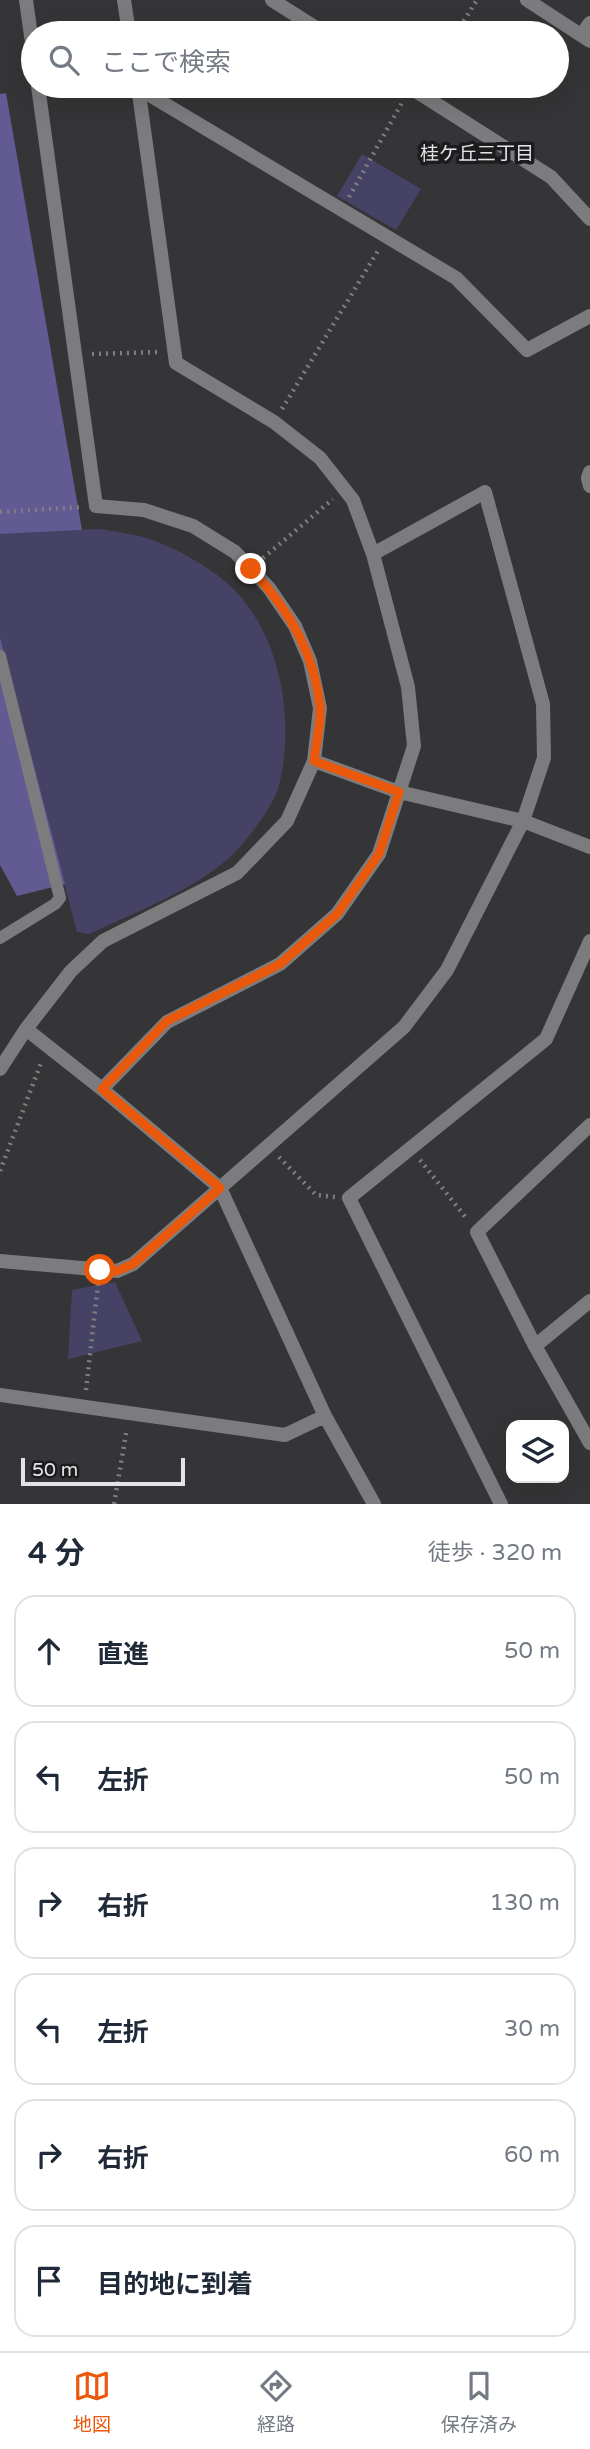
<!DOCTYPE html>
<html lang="ja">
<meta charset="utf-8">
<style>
:root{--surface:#fff;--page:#f2f2f3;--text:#1f2937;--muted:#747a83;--line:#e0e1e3;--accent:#ea580c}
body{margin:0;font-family:"Varela Round","Noto Sans JP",sans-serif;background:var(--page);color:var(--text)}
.controls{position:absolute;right:21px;bottom:21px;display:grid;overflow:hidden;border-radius:14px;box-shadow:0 7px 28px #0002}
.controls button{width:63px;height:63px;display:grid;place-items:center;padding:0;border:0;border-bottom:2px solid var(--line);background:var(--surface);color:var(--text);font:35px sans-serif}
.scale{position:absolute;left:21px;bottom:18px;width:164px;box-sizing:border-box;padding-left:7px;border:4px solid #e4e4e6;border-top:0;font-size:19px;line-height:24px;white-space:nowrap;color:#e4e4e6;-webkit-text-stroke:5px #1c1c1e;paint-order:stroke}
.stop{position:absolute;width:21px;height:21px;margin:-16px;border:5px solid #ea580c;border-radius:50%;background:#fff}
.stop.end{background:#ea580c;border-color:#fff;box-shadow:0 2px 7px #0008}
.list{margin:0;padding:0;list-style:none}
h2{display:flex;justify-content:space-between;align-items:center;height:91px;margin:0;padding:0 28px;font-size:30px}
h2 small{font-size:23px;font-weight:400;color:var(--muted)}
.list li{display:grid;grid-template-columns:46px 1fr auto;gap:21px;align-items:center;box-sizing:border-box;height:112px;margin:0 14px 14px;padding:0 14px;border:2px solid var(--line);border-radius:21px}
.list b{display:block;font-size:26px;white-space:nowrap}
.list em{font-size:23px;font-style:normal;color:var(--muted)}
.icon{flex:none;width:38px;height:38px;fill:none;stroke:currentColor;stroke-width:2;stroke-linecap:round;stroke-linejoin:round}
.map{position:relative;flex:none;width:590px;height:1504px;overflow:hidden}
.search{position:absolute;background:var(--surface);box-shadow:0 7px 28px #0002;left:21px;right:21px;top:21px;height:77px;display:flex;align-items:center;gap:18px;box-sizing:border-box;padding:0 24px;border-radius:38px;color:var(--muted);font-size:26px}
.sheet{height:847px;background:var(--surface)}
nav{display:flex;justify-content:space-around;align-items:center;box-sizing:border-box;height:98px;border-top:2px solid var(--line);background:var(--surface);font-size:19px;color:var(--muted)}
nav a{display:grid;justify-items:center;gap:4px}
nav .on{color:var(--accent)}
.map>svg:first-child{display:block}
.green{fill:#464266}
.forest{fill:#615a93}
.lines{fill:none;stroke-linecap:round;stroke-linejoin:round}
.path{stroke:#7f7f81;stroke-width:4.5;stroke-dasharray:2 5;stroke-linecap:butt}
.service{stroke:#7c7c7e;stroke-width:12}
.minor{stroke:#7c7c7e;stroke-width:14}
.route{stroke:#ea580c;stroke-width:9}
.labels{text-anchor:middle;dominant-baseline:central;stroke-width:7;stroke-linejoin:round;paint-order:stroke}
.neighbourhood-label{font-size:19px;fill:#e4e4e6;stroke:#1c1c1e}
</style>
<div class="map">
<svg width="590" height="1504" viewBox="0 0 590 1504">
<rect width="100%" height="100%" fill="#353537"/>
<path class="green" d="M362 154 421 189 396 230 337 196Z
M100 529C117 532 136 534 152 540 175 548 198 561 217 575 280 621 297 718 278 789 272 807 250 836 237 850 204 886 134 913 89 934L77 932 0 637V534Z
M115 1282 142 1341 68 1359 72 1290Z"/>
<path class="forest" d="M6 93 82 530 0 534V94Z
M0 637 65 884 17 896 0 865Z"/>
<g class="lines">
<path class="path" d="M456 33 477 0
M349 197 403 101
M92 354 160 352
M282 409 379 249
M0 512 81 507
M263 558 333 499
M279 1157 316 1195 335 1197
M420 1160 467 1219
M0 1171 41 1063
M86 1390 98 1284
M114 1504 127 1428"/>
<path class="service" d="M0 656 60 898 55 904 0 938"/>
<path class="minor" d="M26 0 33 50
M124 0 129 33
M272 0 324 33
M527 0 590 41
M582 34 590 23
M408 86 551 177 590 219
M138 88 456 278 527 350 590 316
M590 472 588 478 590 486
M314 761 399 792 523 821 590 847
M26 1029 102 1089 220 1188 325 1416 374 1504
M0 1069 26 1029 71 971 103 941 237 873 287 821 314 761 320 708 310 661 295 626 269 588 235 552 193 526 144 510 96 506 38 86
M102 1089 167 1022 280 964 337 914 379 854 414 746 408 687 373 554 353 500 320 458 274 422 176 363 138 86
M590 1125 477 1232 535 1346 590 1443
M0 1261 117 1271 133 1264 404 1027 447 970 523 821 544 758 543 704 485 492 373 554
M535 1346 590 1301
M0 1395 285 1435 325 1416
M501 1504 349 1198 546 1039 590 941"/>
</g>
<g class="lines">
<path class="route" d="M100 1270 117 1271 133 1264 220 1188 102 1089 167 1021 280 964 337 914 379 854 399 792 314 761C316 744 321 724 320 707 315 653 287 607 251 569"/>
</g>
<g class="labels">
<g class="neighbourhood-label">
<text x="477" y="154">桂ケ丘三丁目</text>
</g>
</g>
</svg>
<div class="controls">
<button><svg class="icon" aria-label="layers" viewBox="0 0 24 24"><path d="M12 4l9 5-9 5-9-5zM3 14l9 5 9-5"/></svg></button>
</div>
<div class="scale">50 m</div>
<div class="stop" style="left:100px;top:1270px"></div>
<div class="stop end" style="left:251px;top:569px"></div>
<div class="search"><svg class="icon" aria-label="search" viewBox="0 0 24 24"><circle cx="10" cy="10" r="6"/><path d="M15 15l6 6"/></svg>ここで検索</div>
</div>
<section class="sheet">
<h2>4 分<small>徒歩 · 320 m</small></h2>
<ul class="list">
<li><svg class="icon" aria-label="ahead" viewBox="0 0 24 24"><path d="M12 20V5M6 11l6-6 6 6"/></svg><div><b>直進</b></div><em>50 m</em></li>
<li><svg class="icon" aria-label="left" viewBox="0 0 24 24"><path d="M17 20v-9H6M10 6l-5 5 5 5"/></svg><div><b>左折</b></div><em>50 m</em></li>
<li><svg class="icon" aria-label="right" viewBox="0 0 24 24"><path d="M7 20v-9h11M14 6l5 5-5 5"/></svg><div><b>右折</b></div><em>130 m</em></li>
<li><svg class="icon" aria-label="left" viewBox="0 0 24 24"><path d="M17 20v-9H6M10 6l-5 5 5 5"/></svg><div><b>左折</b></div><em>30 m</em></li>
<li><svg class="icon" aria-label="right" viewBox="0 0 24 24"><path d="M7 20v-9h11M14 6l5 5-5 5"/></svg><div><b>右折</b></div><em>60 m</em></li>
<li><svg class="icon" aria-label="arrive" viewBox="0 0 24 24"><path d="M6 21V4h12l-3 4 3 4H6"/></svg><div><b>目的地に到着</b></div></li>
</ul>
</section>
<nav>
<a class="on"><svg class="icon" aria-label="map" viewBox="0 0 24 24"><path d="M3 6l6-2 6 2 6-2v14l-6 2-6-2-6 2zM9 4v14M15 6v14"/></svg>地図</a>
<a><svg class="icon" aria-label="directions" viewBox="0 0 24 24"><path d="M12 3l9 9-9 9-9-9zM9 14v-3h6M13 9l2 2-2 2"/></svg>経路</a>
<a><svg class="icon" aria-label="saved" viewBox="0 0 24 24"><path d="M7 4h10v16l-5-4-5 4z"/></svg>保存済み</a>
</nav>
